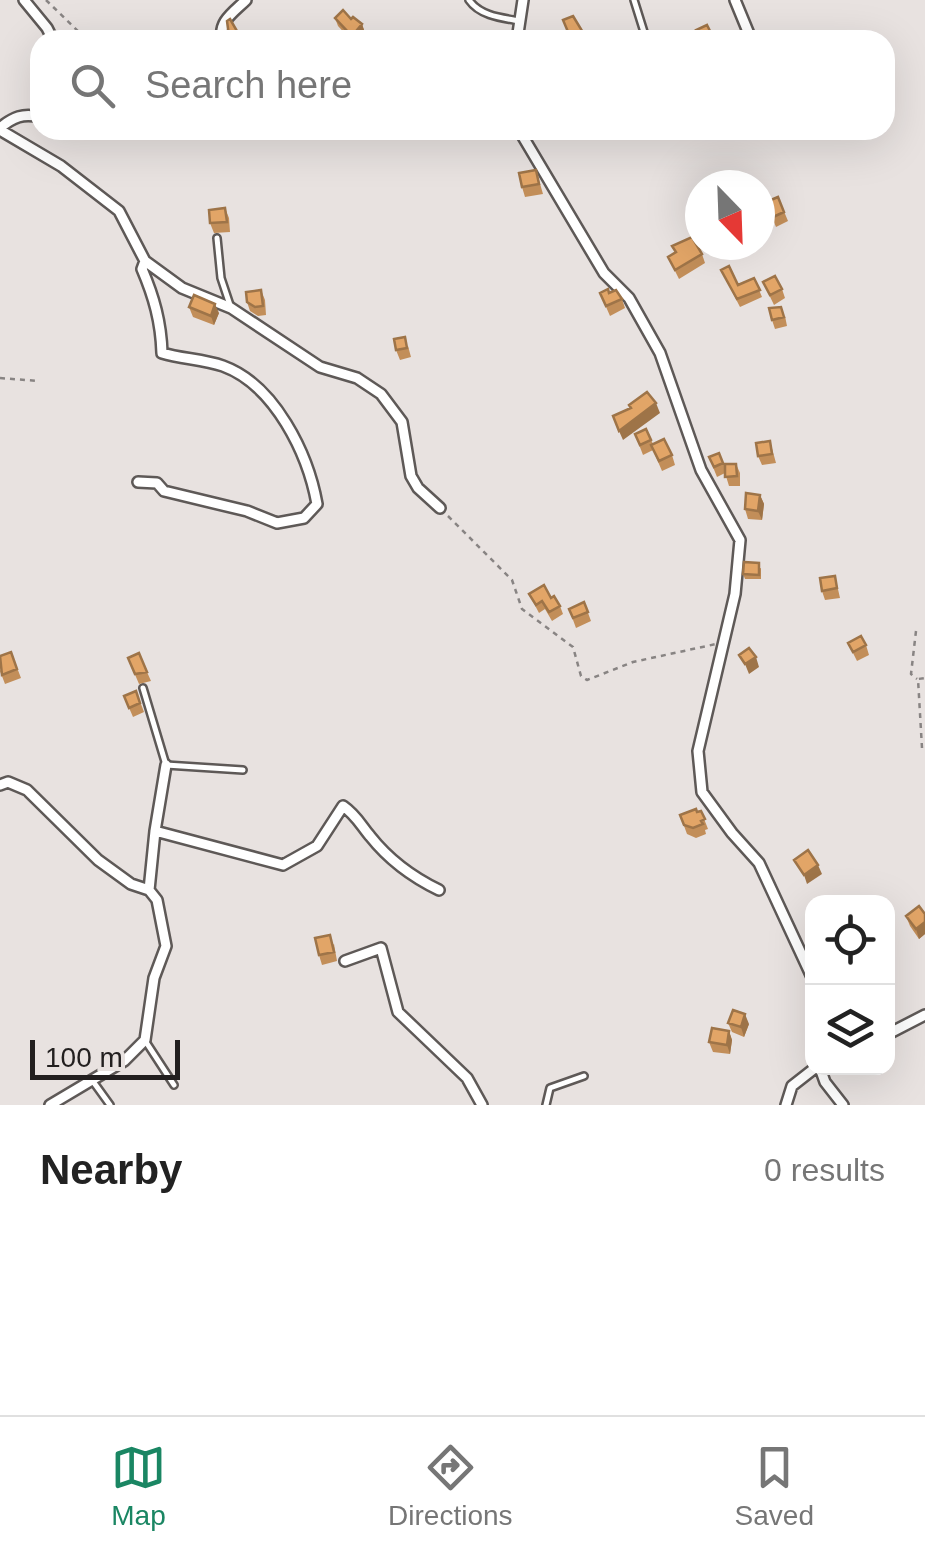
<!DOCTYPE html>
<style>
:root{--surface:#fff;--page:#f6f6f6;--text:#222;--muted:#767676;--line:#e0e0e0;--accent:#1a8663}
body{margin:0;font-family:Arial,sans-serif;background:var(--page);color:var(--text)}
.controls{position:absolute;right:30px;bottom:30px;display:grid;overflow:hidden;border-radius:20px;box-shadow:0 10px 40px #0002}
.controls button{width:90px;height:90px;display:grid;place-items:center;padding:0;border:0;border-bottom:2px solid var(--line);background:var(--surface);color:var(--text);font:50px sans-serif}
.compass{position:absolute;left:685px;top:170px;width:90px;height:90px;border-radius:50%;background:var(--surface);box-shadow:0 10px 40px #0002;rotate:157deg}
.scale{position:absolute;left:30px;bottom:25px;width:150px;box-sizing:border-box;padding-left:10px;border:5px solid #221f1f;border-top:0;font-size:28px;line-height:35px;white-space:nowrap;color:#221f1f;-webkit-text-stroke:8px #e8e2e0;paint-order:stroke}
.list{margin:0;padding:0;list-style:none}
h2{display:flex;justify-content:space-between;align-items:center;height:130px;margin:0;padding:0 40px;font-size:42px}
h2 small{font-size:32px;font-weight:400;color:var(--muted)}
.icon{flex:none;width:55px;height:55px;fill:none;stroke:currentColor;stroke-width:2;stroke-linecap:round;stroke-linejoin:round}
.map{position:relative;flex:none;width:925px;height:1105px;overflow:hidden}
.search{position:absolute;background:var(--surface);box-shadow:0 10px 40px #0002;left:30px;right:30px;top:30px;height:110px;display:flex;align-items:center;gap:25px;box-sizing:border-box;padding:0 35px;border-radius:30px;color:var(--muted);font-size:38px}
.sheet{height:310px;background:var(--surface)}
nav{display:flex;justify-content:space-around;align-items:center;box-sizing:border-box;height:140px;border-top:2px solid var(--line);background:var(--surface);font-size:28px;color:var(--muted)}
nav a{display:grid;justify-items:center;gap:5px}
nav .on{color:var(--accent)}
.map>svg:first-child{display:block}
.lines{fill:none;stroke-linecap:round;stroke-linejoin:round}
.lane-casing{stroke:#5e5957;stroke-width:10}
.street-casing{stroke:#5e5957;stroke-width:14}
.path{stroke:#888483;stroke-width:2.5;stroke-dasharray:5 5;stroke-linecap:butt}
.lane{stroke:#fff;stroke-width:5}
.street{stroke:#fff;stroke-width:9}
.wall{fill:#c28e59}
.shaded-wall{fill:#9e7448}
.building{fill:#e2a567;stroke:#9e7448;stroke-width:2.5}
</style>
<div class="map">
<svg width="925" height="1105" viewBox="0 0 925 1105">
<rect width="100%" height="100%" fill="#e8e2e0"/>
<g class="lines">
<g class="lane-casing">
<path id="lane" d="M469 0C480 16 502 18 520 21
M634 0 644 32
M217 238 221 278 230 305
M143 688 166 765 243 770
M146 1042 174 1085
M92 1080 110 1105
M546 1105 550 1088 584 1076"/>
</g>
<g class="street-casing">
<path id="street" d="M24 0 47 28 53 40
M735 0 749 34 757 40
M223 40C217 22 234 12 246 0
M517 40 523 0
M0 128C13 117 23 113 40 117
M0 130 61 166 119 211 145 261 182 288 231 308 320 367 357 378 381 394 402 422 411 476 418 488 440 508
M64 130H74
M519 130 604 273 629 298 660 353 701 470 740 540 735 594 698 751 702 792 732 833 759 863 812 977
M138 482 157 483 164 491 247 511 277 523 304 518 317 504C308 454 275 385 223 366 203 359 182 359 162 353 161 322 154 297 142 269L145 261
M0 785 8 782 27 790 98 860 131 884 149 890 157 900 166 946 154 978 145 1040 124 1061 50 1105
M155 831 283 865 317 846 343 806C356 815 360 824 370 836 389 860 412 877 439 890
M149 890 155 831 166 765
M345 961 381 948 398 1012 467 1078 482 1105
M888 1034 925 1015
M820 1068 825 1082 843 1105
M786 1105 792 1086 815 1068"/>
</g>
<path class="path" d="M46 0 87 40
M0 378 39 381
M448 516 512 580 522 609 573 647 581 676 587 680 633 662 716 644
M916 631 911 674 917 679
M922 748 918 679 925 678"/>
<use href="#lane" class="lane"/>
<use href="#street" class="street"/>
</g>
<path class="wall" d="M335 18 362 24 365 33 358 40H351L338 26Z
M563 20 584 34 587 40H571Z
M707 25 713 38 708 40H700L696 30Z
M237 31 240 40H231L227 32Z
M490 130H509L494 138Z
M623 130H637L625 135Z
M539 180 543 194 525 197 522 187Z
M778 197 788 221 776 227 766 202Z
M225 208 229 218 230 232 214 233 210 223Z
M672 246 702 254 705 263 679 279 668 257 675 253Z
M721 270 738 285 754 278 762 297 740 307Z
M763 282 782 289 785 298 774 305Z
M261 290 265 300 266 315 258 316 250 311 247 302Z
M600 293H609L622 299 625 308 610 316Z
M189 307 219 313 214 325 193 317Z
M785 316 787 326 775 329 772 320Z
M408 346 411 357 400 360 396 350Z
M646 429 653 444 672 455 675 465 662 471 653 450 643 455 635 434Z
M770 441 776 463 762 465 758 456Z
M719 453 725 467 736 464 740 473V486H729L725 473 717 477 709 457Z
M760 495 764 504 762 520 748 519 745 509Z
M761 568V579H745L743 574Z
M835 576 840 598 825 600 822 591Z
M529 594 551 598 560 606 563 614 552 621 545 609 539 613Z
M584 602 591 621 576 628 569 609Z
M848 643 866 645 869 655 857 661Z
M11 652 21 678 5 684 0 671Z
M128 658 147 672 151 681 139 684Z
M136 691 144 712 133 717 124 696Z
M701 811 708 829 705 830 706 834 696 838 687 834 680 815Z
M925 914V934L919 939 910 926 906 916Z
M334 944 337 961 322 965 319 955Z
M728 1023 749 1024 744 1037 732 1032Z
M729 1031 732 1040 730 1054 713 1052 709 1042Z"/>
<path class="shaded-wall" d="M362 24 365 33 358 40H353L352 36Z
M215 304 219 313 214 325 211 316Z
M656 403 660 413 623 440 619 431Z
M760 495 764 504 762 520 758 511Z
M756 657 759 667 749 674 745 664Z
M818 865 822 874 807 884 804 875Z
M925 922V934L919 939 916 929Z
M745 1014 749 1024 744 1037 741 1027Z
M729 1031 732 1040 730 1054 727 1045Z"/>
<path class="building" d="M343 10 351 19 353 17 362 24 352 36 335 18Z
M573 16 584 34 571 39 563 20Z
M230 19 237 31 229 36 227 21Z
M707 25 711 33 700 38 696 30Z
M536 170 539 184 522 187 519 173Z
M778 197 784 212 773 217 766 202Z
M225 208 227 222 210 223 209 210Z
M692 237 702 254 675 270 668 257 676 252 672 246Z
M729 266 738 285 754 278 760 290 737 299 721 270Z
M775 276 782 289 770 295 763 282Z
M608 289 609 293 616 290 622 299 606 306 600 293Z
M261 290 263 306 255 307 247 302 246 292Z
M194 295 215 304 211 316 189 307Z
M781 307 784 317 772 320 769 308Z
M405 337 407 348 396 350 394 339Z
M647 392 656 403 619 431 613 416 631 408 629 405Z
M646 429 651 440 640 445 635 434Z
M664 439 672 455 659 461 651 445Z
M770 441 772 454 758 456 756 443Z
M719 453 723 463 714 467 709 457Z
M725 464H736L737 476 725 477Z
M746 493 760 495 758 511 745 509Z
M744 562 759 563V575L743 574Z
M835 576 837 588 822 591 820 578Z
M544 585 551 598 554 596 560 606 549 612 542 601 536 605 529 594Z
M584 602 588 612 573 618 569 609Z
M861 636 866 645 853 652 848 643Z
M749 648 756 657 745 664 739 655Z
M11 652 17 669 2 675 0 656Z
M139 653 147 672 135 674 128 658Z
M136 691 140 703 129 708 124 696Z
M696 809 697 812 701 811 705 819 701 821 703 824 693 828 684 825 680 815Z
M808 850 818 865 804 875 794 860Z
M919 906 925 914V922L916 929 906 916Z
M330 935 334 952 319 955 315 938Z
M733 1010 745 1014 741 1027 728 1023Z
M712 1028 729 1031 727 1045 709 1042Z"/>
</svg>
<div class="controls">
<button><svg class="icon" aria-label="locate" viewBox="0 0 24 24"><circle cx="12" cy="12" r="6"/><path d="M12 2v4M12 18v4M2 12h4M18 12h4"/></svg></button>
<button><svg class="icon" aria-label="layers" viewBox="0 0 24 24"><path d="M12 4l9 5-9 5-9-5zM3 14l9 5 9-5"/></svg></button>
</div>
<svg class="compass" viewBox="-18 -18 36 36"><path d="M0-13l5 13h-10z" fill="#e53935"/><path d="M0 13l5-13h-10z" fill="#767676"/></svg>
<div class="scale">100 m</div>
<div class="search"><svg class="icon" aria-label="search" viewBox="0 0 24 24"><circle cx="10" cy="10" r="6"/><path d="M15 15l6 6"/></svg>Search here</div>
</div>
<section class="sheet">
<h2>Nearby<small>0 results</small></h2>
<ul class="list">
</ul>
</section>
<nav>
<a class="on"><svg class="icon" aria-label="map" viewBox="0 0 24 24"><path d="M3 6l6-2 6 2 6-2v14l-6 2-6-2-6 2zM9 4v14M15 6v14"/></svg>Map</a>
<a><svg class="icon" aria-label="directions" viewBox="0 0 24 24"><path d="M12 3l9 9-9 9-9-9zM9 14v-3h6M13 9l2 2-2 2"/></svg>Directions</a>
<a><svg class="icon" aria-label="saved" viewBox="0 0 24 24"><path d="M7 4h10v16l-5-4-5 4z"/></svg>Saved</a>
</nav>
